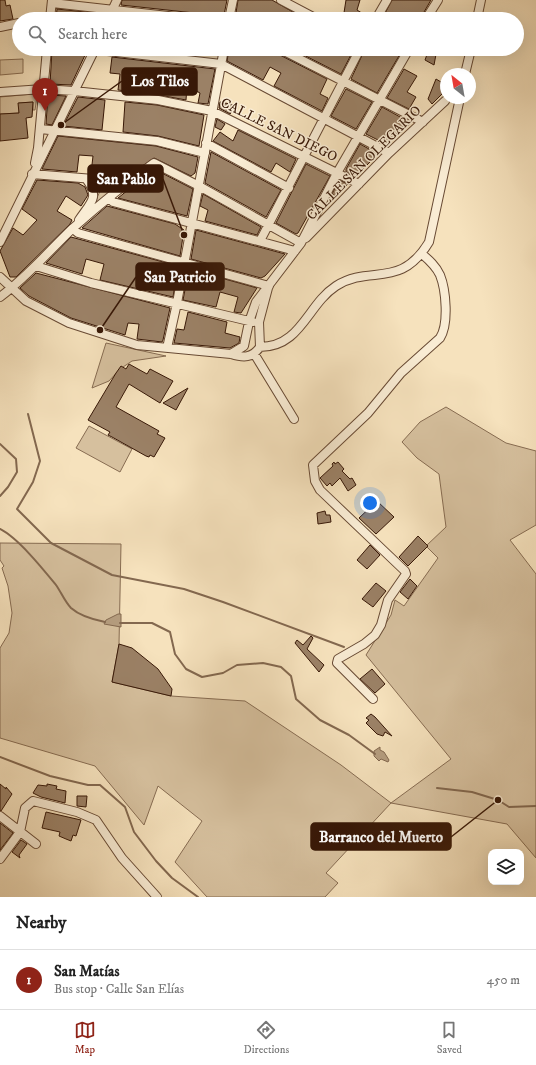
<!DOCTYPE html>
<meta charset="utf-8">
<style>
:root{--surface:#fff;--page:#f2f2f2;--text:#222;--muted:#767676;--line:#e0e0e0;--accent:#8f2418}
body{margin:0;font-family:"IM FELL DW Pica",serif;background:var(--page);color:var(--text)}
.controls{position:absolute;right:12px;bottom:12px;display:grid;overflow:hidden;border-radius:8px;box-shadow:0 4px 16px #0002}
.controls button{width:36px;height:36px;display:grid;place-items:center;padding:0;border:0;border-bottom:1px solid var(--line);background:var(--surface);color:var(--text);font:20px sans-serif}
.compass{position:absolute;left:440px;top:68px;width:36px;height:36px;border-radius:50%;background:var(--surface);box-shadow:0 4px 16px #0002;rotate:329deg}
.you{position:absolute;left:370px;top:503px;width:14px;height:14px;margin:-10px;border:3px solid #fff;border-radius:50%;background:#1a73e8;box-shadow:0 0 0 6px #1a73e833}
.badge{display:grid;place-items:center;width:26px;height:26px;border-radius:50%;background:var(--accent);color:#fff;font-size:13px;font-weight:700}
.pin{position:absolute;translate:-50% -33px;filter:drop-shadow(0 1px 2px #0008)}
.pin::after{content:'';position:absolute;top:21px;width:14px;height:12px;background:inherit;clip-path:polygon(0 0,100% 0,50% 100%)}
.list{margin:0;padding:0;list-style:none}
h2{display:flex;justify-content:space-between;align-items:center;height:52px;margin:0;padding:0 16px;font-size:17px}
h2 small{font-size:13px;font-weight:400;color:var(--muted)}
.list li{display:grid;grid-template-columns:26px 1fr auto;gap:12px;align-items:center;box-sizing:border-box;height:60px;padding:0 16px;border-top:1px solid var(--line)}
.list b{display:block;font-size:15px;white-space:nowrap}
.list p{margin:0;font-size:13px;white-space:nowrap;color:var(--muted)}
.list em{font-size:13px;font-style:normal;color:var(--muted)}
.icon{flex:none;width:22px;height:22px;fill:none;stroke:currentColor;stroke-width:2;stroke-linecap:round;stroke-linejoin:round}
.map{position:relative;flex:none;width:536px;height:897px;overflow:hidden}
.search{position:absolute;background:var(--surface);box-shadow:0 4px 16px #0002;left:12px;right:12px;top:12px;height:44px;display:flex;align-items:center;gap:10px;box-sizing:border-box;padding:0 14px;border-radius:22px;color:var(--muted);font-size:15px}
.sheet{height:112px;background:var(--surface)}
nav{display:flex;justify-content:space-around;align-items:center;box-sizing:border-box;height:56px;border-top:1px solid var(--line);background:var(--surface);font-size:11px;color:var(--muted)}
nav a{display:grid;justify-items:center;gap:2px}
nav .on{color:var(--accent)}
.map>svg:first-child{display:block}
.green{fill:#d6c09e;stroke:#876c52}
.water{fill:#b59d7f;stroke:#83684f}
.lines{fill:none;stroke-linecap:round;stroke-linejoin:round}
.stream{stroke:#83684f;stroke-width:2}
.building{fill:#9b8166;stroke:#381807}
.minor-casing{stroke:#684a34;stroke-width:10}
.minor{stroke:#f9ecd4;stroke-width:8}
.labels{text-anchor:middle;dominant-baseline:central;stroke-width:3;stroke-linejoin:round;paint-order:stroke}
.street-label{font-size:14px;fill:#381807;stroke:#f9ecd4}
.leader{fill:none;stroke:#381807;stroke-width:1.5}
.callout-dot{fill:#381807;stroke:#f9ecd4;stroke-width:1.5}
.callout{fill:#381807;stroke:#381807;stroke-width:1.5}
.callout-label{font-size:15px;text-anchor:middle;font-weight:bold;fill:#fff}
</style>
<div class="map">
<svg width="536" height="897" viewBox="0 0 536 897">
<rect width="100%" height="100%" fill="#f6e2bd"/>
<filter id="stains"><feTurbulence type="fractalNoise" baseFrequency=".005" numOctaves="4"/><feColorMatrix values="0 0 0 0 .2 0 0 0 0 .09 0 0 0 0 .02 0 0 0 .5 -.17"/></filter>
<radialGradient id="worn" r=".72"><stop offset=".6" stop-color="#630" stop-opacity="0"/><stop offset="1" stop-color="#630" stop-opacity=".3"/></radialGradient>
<path class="green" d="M113 10 195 19H109Z
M95 49H224L221 64Z
M23 59V73L0 75V60Z
M33 94 37 96 35 110H33V102L19 103V113L0 114V97Z
M96 182 117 183 118 185 98 203 96 200 100 191 95 186Z
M106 343 166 356 132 361 120 369 109 381 92 388Z
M446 407 506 443 536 451V525L510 540 536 574V858L507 824 391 803 326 873 338 883 325 897H207L175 862 202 821 158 786 144 825 95 766 0 738V648L9 633 12 613 8 586 2 568 4 566 0 560V543L121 544 119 644 112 682 171 696 245 701 341 765 391 803 451 759 366 655 391 615 395 600 404 606 438 558 426 546 446 527 439 474 417 458 402 442 420 422Z
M89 426 132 449 120 472 76 448Z"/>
<path class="water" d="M118 614H121V627L104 624 106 620Z
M380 747V750L384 752 389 760 388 762 381 759 379 761 374 756V751Z"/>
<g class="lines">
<path class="stream" d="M28 414 40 461 33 482 17 509 51 543 112 575 184 589 223 602 344 647
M0 444 16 459 17 472 8 487 0 496
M0 529C18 538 43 569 56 585 61 592 65 602 71 608 80 616 95 620 105 622
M120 623H152L170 632 175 654 186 669 202 677 223 673 237 665 263 663 281 667 291 676 296 699 320 720 349 735 375 754
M0 757 50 776 88 785H100L125 807 134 832 156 861 172 878 198 897
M437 788 472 792 498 800 509 807 536 806"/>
</g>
<path class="building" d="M0 0H5L6 6 10 5 13 19 0 21Z
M122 0H227L224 15 222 16 121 5Z
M238 0H272L305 19H235Z
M346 0H360L357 10 371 19H343Z
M392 0H431L420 19H382Z
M57 9 104 14 103 19H56Z
M229 49H275L278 54 327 79 320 94 328 98 322 111 274 86 281 73 270 67 263 80 227 61Z
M292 49H354L341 74Z
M365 49H403L377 93 351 79Z
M429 49H437L434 65 425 60Z
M52 50 86 53 71 85 50 84Z
M112 57 215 69 208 104 198 103 200 93 187 86 186 100 159 95 118 90 120 74 110 73Z
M404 69 417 76 407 92 416 97 409 109 387 98Z
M436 79 446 85V90L432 104 428 99Z
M346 89 372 102 356 129 331 116Z
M48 95 66 96 52 125 46 124Z
M78 97 105 100 102 130 63 126Z
M33 102 32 117 26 118 28 138 0 141V114L19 113 18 103Z
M125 102 157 105 204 115 199 146 158 136 123 132Z
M220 102 235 105H237L230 114 219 108Z
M382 107 411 123 401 133 398 132 386 144 366 134Z
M217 119 225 124 221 130 215 127Z
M238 130 296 159 290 172 276 163 271 172 213 141 220 132 233 141Z
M58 136 156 146 198 157 195 173 191 176 154 158 125 178 118 176 91 173 93 156 79 155 77 172 42 169Z
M360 144 378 154 358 174 353 175 346 172V169Z
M211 152 281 190 266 217 205 183Z
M306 164 330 176 298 233 296 234 276 223Z
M154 169 193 189 187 216 118 198Z
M37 180 78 183 85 187 88 195 81 206 66 196 57 211 72 220 70 224 16 277H10L0 251 13 228 23 235 37 220 22 209Z
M339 180 348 184 336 196 332 194Z
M203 194 261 227 257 235 205 221 208 210 200 206Z
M107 206 175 224 184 230 180 256 82 228Z
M196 230 285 254 265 276 261 278 191 259Z
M71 237 178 266 173 297 100 280 104 264 86 259 82 274 46 263Z
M189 269 257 288 241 313 234 312 238 297 220 292 216 307 183 300Z
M36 273 170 308 163 340 162 342 137 339 139 324 128 323 125 335 71 318 29 296 20 288Z
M188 312 227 322 225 333 240 337 239 343 230 348 174 343 177 329 184 330Z
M129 364 147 374 150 369 173 381 160 403 129 384 116 407 159 431 157 434 165 438 154 457 150 455 149 457 146 456 112 437 108 435 110 432 88 420 116 373 121 366 126 369Z
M188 388 176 410 163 403Z
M334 462 335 464 338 462 344 469 342 471 350 479 352 478 356 485 348 491 340 478 332 486 330 483 327 486 320 478 333 466 332 464Z
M377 501 394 517 376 534 359 518Z
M325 511 326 515H330L331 522 318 524 317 513Z
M418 536 428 546 408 566 399 557Z
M370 545 380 555 367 569 357 560Z
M410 579 417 586 408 599 400 592Z
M376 583 386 591 373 607 362 599Z
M311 636 313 638 307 649 324 665 319 672 295 643 297 640 303 645Z
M119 644 132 648 158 669 172 689 171 696 112 682Z
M372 669 385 684 375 693 360 679Z
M371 714 375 717 392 736 385 732 383 736 377 734 366 723 369 720 366 718Z
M0 784 6 789V787L12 794 1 811H0Z
M47 784 57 786 56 789 66 791 65 803 41 797 33 793 38 785 47 786Z
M77 796H87L86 807 77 806Z
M46 812 81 820 76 836 73 835 71 841 66 839 59 836 60 832 42 828Z
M0 823 13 833 0 850Z
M21 840 27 844 19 855 20 858 12 852Z"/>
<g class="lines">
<g class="minor-casing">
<path id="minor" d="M281 0 317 19
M52 3 195 19
M41 19 50 17
M50 19 52 0
M108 19 117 0
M229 19 233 0
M376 19 387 0
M426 19 438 0
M477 19 481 0
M0 27 19 23
M90 49 221 64 389 153
M280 49 423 122
M465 74 471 49
M0 92 43 89 74 91 158 100 212 111 359 184
M40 129 157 141 205 153
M206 143 289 188
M35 163 38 148 47 49
M32 174 118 181 124 185
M109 198 113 202 295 251
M79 220C90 203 100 198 87 180
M73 229 78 233 269 286
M306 238 389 153 445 101
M260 241 360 49
M0 242 95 49
M36 266 91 283 253 322
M0 277 26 301 69 323 137 345 231 354C244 358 252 358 260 347L259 322 268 288
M0 297C27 277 49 251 73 228 99 205 126 183 154 163L199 186 301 243
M260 347C301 347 307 305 336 286 371 264 400 290 429 242L460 98
M167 348 177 303 224 49
M231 354 244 346 249 322 256 302 301 243 337 173 409 49
M255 355 294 419
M373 699 337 663 338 659 364 644 375 635 381 625 388 600 406 574 405 571 320 490 315 481 313 465 368 413 401 373 440 338C449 324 446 290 440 275 436 266 429 260 422 254
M0 816 36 844
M0 859 20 832 25 808 33 801 77 812 96 820 122 858 157 897"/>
</g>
<use href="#minor" class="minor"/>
</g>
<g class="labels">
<g class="street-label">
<text transform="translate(279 130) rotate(26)">CALLE SAN DIEGO</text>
<text transform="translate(364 163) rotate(-45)">CALLE SAN OLEGARIO</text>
</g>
</g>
<path class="leader" d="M61 125L122 81M184 235L163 179M100 330L136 277M498 800L451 837"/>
<g class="callout-dot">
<circle cx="61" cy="125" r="4"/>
<circle cx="184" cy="235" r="4"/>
<circle cx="100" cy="330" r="4"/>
<circle cx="498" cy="800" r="4"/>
</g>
<g class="callout">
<rect x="122" y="68" width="75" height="27" rx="4"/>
<rect x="88" y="165" width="75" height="27" rx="4"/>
<rect x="136" y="263" width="88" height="27" rx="4"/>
<rect x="311" y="823" width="140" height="27" rx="4"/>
</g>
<g class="callout-label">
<text x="160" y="86">Los Tilos</text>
<text x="126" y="184">San Pablo</text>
<text x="180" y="282">San Patricio</text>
<text x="381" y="842">Barranco del Muerto</text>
</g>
<rect width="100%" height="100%" filter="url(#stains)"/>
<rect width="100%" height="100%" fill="url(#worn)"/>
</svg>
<div class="controls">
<button><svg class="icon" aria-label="layers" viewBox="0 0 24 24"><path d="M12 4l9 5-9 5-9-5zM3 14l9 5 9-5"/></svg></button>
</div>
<svg class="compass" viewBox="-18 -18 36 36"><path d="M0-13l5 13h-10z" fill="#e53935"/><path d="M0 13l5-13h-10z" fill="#767676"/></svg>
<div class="you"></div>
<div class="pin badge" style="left:45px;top:111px">1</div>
<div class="search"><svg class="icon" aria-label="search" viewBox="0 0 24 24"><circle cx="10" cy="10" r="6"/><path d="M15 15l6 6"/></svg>Search here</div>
</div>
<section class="sheet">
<h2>Nearby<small></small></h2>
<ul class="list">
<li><span class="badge">1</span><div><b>San Matías</b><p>Bus stop · Calle San Elías</p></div><em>450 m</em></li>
</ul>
</section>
<nav>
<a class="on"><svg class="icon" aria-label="map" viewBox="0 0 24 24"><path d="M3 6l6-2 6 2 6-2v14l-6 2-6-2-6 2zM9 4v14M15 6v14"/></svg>Map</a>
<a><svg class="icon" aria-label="directions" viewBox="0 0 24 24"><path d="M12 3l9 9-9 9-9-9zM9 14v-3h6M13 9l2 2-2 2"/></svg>Directions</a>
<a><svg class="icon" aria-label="saved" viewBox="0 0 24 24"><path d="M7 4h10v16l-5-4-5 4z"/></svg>Saved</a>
</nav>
